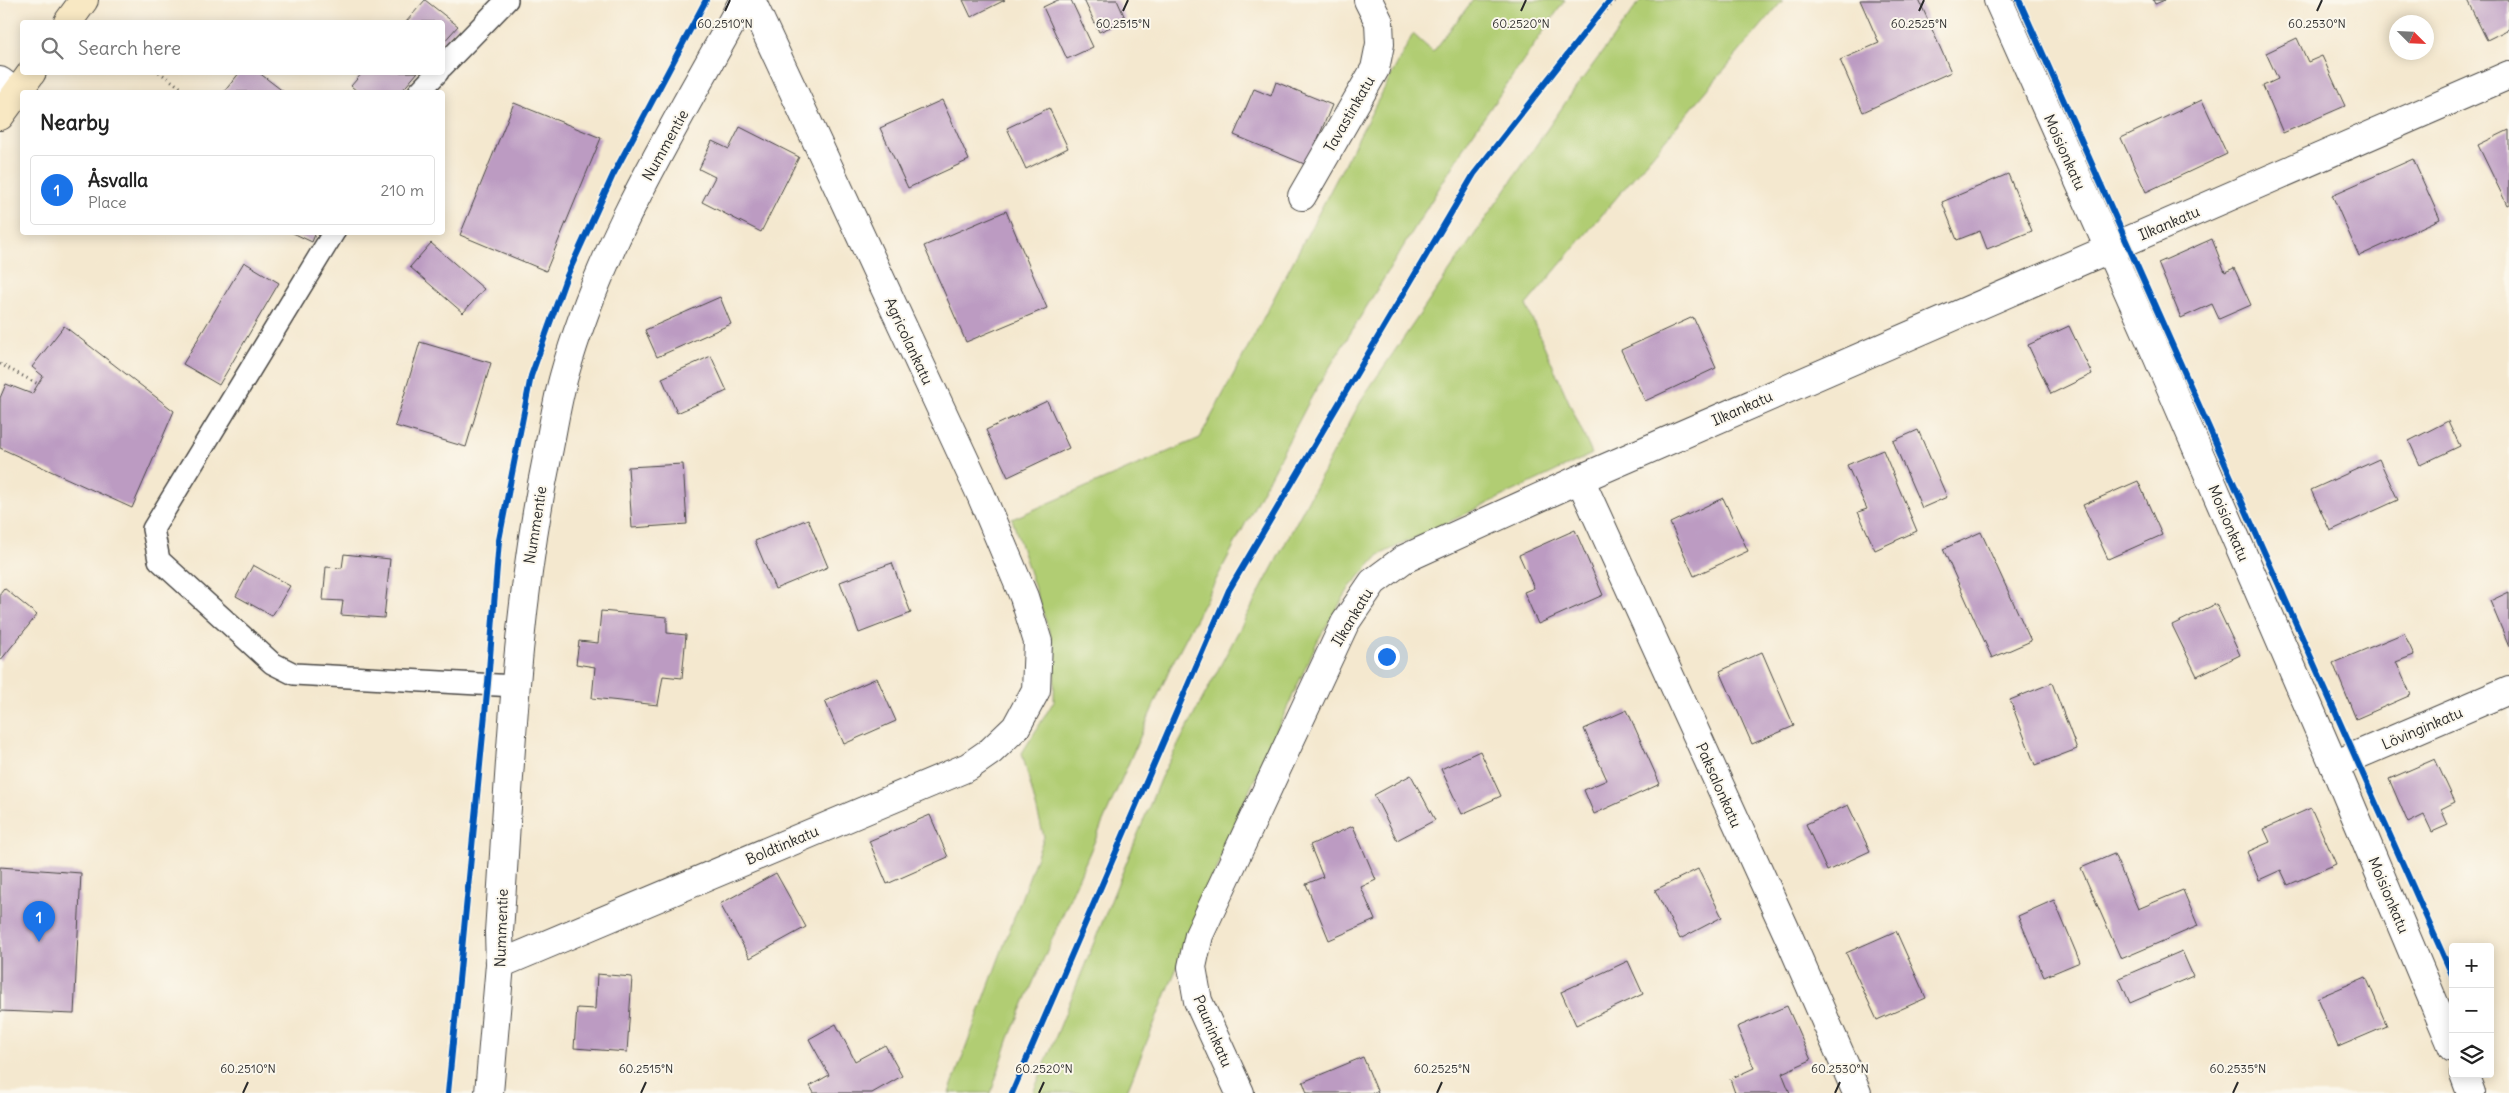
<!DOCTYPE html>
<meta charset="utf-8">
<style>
:root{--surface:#fff;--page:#f2f2f2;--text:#222;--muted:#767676;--line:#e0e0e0;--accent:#1a73e8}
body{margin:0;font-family:Delius,sans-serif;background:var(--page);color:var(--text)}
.controls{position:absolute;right:15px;bottom:15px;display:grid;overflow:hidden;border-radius:5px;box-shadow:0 2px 12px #0003}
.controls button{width:45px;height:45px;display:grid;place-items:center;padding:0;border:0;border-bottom:1px solid var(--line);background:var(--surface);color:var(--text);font:25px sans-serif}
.compass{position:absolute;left:2389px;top:15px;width:45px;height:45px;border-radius:50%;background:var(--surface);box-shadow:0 2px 12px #0003;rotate:114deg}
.you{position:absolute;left:1386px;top:656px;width:18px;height:18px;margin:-12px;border:4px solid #fff;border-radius:50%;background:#1a73e8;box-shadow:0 0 0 8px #1a73e833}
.badge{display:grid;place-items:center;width:32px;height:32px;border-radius:50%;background:var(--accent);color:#fff;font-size:16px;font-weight:700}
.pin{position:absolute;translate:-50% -41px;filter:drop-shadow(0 1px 2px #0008)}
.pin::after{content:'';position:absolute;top:26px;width:18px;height:15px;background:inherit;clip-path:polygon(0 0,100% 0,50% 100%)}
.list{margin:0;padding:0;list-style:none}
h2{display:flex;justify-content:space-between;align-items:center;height:65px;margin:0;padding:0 20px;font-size:21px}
h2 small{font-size:16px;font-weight:400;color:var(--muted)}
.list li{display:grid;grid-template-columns:32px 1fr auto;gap:15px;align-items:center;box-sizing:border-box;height:70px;margin:0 10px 10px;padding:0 10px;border:1px solid var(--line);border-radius:5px}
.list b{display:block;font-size:19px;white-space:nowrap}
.list p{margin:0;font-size:16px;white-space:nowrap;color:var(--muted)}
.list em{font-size:16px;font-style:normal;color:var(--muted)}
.icon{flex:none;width:28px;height:28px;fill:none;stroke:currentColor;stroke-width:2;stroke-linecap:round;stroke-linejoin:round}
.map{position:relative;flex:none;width:2509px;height:1093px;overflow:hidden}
.search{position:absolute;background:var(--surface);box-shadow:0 2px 12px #0003;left:20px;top:20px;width:425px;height:55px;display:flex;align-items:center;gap:12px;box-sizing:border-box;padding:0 18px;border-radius:5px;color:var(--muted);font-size:19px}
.panel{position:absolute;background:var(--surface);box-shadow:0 2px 12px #0003;left:20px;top:90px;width:425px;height:145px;border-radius:5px}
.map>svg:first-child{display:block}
.green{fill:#b1cd73;stroke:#6e7c4f}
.building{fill:#bc9bc2}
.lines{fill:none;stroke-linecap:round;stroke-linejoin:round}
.service-casing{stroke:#494744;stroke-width:24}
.minor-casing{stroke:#494744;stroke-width:30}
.tertiary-casing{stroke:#494744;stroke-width:30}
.secondary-casing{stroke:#494744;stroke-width:30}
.path{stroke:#494744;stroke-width:3;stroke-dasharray:1 4;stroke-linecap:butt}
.service{stroke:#fff;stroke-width:21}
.minor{stroke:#fff;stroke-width:28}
.tertiary{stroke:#fff;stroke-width:28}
.secondary{stroke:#f8e8c3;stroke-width:28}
.cycleway-casing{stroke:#fbf7ec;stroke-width:9}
.cycleway{stroke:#0057b8;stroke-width:6}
.ticks{fill:none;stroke:#2b2b2b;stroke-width:2}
.labels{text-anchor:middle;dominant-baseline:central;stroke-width:4;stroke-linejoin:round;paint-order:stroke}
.street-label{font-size:15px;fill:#2b2b2b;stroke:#fbf7ec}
.ticks-label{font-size:12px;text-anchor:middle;fill:#2b2b2b;stroke:#fbf7ec;stroke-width:4;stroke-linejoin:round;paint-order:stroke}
</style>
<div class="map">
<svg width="2509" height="1093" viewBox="0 0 2509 1093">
<rect width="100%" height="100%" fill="#fbf7ec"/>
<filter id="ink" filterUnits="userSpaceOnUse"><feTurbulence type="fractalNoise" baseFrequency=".02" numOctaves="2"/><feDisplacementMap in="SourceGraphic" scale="10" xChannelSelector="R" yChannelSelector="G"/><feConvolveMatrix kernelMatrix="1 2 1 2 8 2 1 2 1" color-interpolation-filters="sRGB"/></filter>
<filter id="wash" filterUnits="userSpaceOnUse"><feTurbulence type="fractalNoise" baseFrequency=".0096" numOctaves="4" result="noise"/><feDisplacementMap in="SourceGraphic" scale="20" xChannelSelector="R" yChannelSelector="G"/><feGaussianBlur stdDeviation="1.12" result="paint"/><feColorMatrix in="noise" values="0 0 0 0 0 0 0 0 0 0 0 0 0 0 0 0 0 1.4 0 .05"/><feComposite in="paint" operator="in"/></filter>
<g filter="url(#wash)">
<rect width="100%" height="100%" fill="#f4e8cf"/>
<path class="green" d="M1473 0H1565L1469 139 1312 396 1170 668 1009 1038 991 1093H949L1044 837 1022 753 1054 701 1055 649 1012 519 1200 438 1413 34 1433 52Z
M1641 0H1783L1526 305 1592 454 1379 555 1350 587 1318 640 1242 807 1126 1093H1033L1161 777 1363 397 1572 93Z"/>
<g id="blocks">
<path class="building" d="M425 0 458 26 442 44V22H406Z
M963 0H1005L971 17Z
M1058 0H1071L1093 47 1067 59 1043 7Z
M1084 0H1117L1126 20 1099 32Z
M1860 0H1919L1951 72 1863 112 1840 60 1879 43Z
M2153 0H2165L2155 4Z
M2467 0H2509V29L2487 40Z
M2297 38 2308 62 2322 56 2345 106 2283 133 2263 86 2278 79 2266 53Z
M240 72H258L284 92H224Z
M363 72H418L401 92H358L351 86Z
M1276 82 1332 105 1307 165 1234 135 1254 89 1271 96Z
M942 100 969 160 908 188 880 128Z
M2202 100 2227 154 2146 192 2121 138Z
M514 103 601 138 546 271 460 235Z
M1049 108 1068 148 1026 169 1007 128Z
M740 127 799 157 761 232 702 202 715 177 699 169 712 141 729 149Z
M2509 130V204L2507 205 2478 145Z
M2413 159 2440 219 2359 256 2332 195Z
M2008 174 2032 231 1987 249 1980 231 1957 240 1942 202Z
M1006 211 1047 308 966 342 924 246Z
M291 232H316L312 242Z
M2212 239 2225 272 2234 268 2251 305 2219 319 2212 304 2181 318 2158 263Z
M431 243 484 289 463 313 410 267Z
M244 262 279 283 219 385 183 364Z
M720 297 731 324 657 357 645 330Z
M1693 317 1716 368 1645 401 1621 350Z
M64 326 174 411 132 508 0 448V398L6 384 32 394 43 376 32 367Z
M2069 326 2092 374 2051 394 2028 345Z
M420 342 491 363 466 447 395 426Z
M711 356 727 391 677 413 662 378Z
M1047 401 1069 448 1008 477 986 430Z
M2448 421 2460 446 2420 465 2409 441Z
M1918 430 1947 497 1922 508 1893 441Z
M1883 450 1917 531 1875 550 1858 512 1867 509 1847 465Z
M2379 459 2398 500 2330 531 2311 490Z
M683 464 687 524 632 528 628 467Z
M2138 481 2162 535 2108 559 2083 505Z
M1723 498 1748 551 1694 576 1670 523Z
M808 519 828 567 775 589 755 541Z
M1575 530 1603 595 1538 624 1524 592 1534 588 1519 555Z
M1981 532 2031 641 1992 658 1943 549Z
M344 554 390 559 384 618 341 615 343 601 323 600 326 567 342 568Z
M892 563 911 613 859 633 840 582Z
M253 565 290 586 272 616 236 596Z
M4 588 37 615 0 661V593Z
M2509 592V646L2490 601Z
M2216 604 2240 655 2197 676 2172 625Z
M601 611 667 617V633L686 635 682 678 663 676 658 705 592 698 595 667 576 664 579 641 598 643Z
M2404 633 2414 655 2396 662 2411 695 2356 719 2333 663Z
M1762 652 1794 726 1752 744 1720 671Z
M877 678 896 721 844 744 825 701Z
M2052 683 2077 749 2035 765 2010 700Z
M1627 710 1660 784 1594 814 1584 790 1607 780 1584 729Z
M1480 751 1501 796 1462 814 1441 769Z
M2435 759 2455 802 2441 809 2448 825 2432 832 2424 815 2408 823 2389 779Z
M1411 775 1435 820 1397 840 1374 795Z
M1848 805 1870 851 1827 871 1806 824Z
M2311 808 2336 864 2288 885 2281 870 2259 880 2247 852 2270 842 2264 829Z
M930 815 948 857 887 884 869 841Z
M1353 826 1376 880 1361 887 1375 920 1329 940 1306 884 1323 877 1310 845Z
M2114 854 2138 909 2183 890 2198 926 2121 959 2081 868Z
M0 867 81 873 74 1014 0 1011Z
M1698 869 1722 917 1680 939 1655 890Z
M776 873 806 927 750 958 720 904Z
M2054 900 2080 962 2044 977 2018 916Z
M1896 931 1926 998 1877 1020 1846 953Z
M2182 951 2193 976 2130 1003 2119 978Z
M1628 961 1643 994 1576 1025 1561 992Z
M597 974 632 977 627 1052 574 1048 577 1008 595 1009Z
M2366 977 2387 1026 2338 1047 2317 998Z
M1787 1006 1811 1060 1782 1073 1790 1093H1735L1730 1079 1754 1068 1737 1027Z
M836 1024 855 1061 885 1045 902 1076 872 1093H814L810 1086 829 1075 809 1039Z
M1363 1057 1378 1093H1307L1303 1082Z"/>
</g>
</g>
<g filter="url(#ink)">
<use href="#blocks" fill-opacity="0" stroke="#494744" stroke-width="1"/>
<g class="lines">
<g class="service-casing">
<path id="service" d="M442 67 507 0
M419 92 438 72
M334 232 153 529 159 560 272 663 294 674 515 686"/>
</g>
<g class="minor-casing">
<path id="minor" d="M0 81 16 93
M1302 196 1375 69 1380 44 1379 22 1368 0
M1580 479 1788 935 1857 1093
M2334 765 2509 690
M500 964 968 767 991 751 1016 727 1036 690 1038 642 1024 597 981 495 751 0
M1240 1093 1198 1001 1192 967 1199 935 1345 623 1373 582 1404 559 1580 479 2509 75"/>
</g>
<g class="tertiary-casing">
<path id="tertiary" d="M1998 0 2157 356 2334 765 2453 1048
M2464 1074 2471 1093
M489 1093 500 964 499 932C510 772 515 611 548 453 553 428 557 401 564 376 601 242 678 121 744 0"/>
</g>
<g class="secondary-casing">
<path id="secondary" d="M68 22 84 0
M0 116 32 72"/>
</g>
<path class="path" d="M1586 32 1616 0
M159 72 187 92
M0 364 38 384"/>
<use href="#service" class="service"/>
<use href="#minor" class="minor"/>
<use href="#tertiary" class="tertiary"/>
<use href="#secondary" class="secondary"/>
<g class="cycleway-casing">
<path id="cycleway" d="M2019 0 2453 977
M448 1093 488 683 499 540 531 376 566 278 613 175 706 0
M1012 1093 1229 590 1474 174 1610 0"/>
</g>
<use href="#cycleway" class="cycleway"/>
</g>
</g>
<path class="ticks" d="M725 11 730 0M1123 11 1128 0M1521 11 1526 0M1919 11 1924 0M2317 11 2322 0M243 1093 248 1082M641 1093 646 1082M1039 1093 1044 1082M1437 1093 1442 1082M1835 1093 1840 1082M2233 1093 2238 1082"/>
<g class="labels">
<g class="street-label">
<text transform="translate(1349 114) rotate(-60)">Tavastinkatu</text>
<text transform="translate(665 145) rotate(-61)">Nummentie</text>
<text transform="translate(2065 152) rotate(66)">Moisionkatu</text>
<text transform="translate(2169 223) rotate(-23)">Ilkankatu</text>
<text transform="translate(909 341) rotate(65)">Agricolankatu</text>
<text transform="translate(1742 408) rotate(-24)">Ilkankatu</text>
<text transform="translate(2229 523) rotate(67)">Moisionkatu</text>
<text transform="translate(535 525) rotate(-81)">Nummentie</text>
<text transform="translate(1352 617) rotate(-59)">Ilkankatu</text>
<text transform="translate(2422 728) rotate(-23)">Lövinginkatu</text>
<text transform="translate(1719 785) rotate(66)">Paksalonkatu</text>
<text transform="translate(782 845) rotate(-23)">Boldtinkatu</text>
<text transform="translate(2389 895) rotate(67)">Moisionkatu</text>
<text transform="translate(501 928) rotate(-88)">Nummentie</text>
<text transform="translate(1213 1031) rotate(67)">Pauninkatu</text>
</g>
</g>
<g class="ticks-label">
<text x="725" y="28">60.2510°N</text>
<text x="1123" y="28">60.2515°N</text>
<text x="1521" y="28">60.2520°N</text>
<text x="1919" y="28">60.2525°N</text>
<text x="2317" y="28">60.2530°N</text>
<text x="248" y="1073">60.2510°N</text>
<text x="646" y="1073">60.2515°N</text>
<text x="1044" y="1073">60.2520°N</text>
<text x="1442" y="1073">60.2525°N</text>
<text x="1840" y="1073">60.2530°N</text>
<text x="2238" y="1073">60.2535°N</text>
</g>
</svg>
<div class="controls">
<button>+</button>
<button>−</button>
<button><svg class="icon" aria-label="layers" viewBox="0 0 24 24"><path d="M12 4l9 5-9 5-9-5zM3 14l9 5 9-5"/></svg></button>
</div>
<svg class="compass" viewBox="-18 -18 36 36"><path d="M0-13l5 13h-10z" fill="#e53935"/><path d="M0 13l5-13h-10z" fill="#767676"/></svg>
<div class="you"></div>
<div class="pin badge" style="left:39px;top:942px">1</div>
<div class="search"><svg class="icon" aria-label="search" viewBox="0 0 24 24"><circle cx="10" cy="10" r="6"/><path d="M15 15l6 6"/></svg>Search here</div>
<section class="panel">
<h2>Nearby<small></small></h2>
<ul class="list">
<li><span class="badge">1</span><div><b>Åsvalla</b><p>Place</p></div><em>210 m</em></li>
</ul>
</section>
</div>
